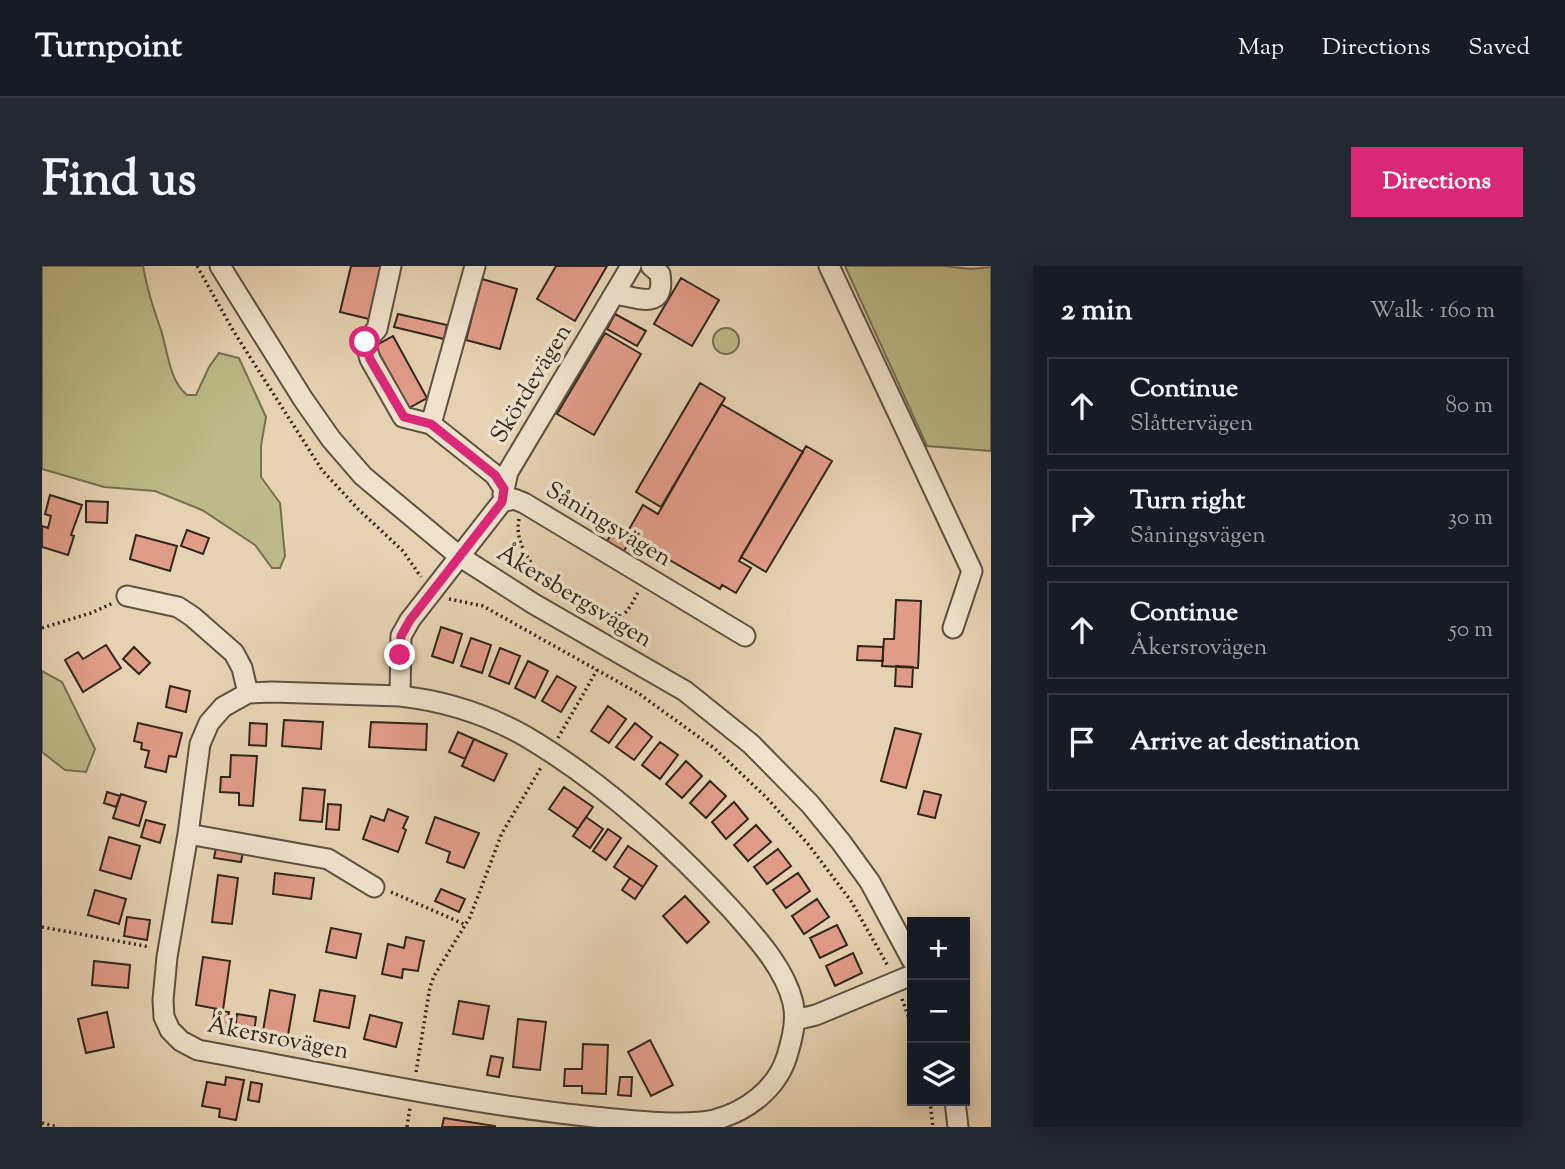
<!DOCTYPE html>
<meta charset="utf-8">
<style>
:root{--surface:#171b24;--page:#242831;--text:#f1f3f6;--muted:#9ea1a6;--line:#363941;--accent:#db2777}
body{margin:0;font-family:"Sorts Mill Goudy",serif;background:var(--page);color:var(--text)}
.controls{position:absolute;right:21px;bottom:21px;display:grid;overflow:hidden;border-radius:0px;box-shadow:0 4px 18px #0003}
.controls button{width:63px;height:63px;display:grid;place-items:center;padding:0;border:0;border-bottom:2px solid var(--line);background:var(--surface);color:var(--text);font:35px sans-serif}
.stop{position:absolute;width:21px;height:21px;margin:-16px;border:5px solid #db2777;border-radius:50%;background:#fff}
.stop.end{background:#db2777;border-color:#fff;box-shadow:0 2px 7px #0008}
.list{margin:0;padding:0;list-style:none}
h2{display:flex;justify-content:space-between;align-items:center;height:91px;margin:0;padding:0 28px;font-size:30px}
h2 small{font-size:23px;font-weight:400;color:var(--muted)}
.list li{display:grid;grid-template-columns:46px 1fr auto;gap:21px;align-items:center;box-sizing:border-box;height:98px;margin:0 14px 14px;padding:0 14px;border:2px solid var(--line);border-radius:0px}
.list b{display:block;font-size:26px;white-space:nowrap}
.list p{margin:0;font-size:23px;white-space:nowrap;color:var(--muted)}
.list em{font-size:23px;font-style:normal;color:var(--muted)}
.icon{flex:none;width:38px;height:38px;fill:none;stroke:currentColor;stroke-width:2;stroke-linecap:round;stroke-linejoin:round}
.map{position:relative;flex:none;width:949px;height:861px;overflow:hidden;border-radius:0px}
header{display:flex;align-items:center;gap:42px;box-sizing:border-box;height:98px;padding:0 35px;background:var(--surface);border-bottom:2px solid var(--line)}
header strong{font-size:33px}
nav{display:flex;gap:38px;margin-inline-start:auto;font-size:24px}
.intro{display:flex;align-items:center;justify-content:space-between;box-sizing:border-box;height:168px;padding:0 42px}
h1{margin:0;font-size:49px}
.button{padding:18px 32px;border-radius:0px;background:var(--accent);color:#fff;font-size:24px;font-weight:700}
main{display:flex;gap:42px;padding:0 42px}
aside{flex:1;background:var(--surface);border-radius:0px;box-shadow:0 4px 18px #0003}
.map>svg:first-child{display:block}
.green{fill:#bbba88;stroke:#757052;stroke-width:2}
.building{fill:#e19c88;stroke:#2f261d;stroke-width:2}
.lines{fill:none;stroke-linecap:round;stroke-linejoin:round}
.street-casing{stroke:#5d5142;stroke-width:23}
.path{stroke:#2f261d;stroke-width:3.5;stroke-dasharray:2 3.5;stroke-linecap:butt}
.street{stroke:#efe2cd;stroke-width:19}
.route{stroke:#db2777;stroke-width:9}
.labels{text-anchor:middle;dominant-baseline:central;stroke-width:7;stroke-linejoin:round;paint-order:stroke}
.street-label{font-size:24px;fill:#2f261d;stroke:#efe2cd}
</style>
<header>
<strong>Turnpoint</strong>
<nav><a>Map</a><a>Directions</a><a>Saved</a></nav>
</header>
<div class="intro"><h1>Find us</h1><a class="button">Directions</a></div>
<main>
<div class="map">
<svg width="949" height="861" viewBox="0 0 949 861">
<rect width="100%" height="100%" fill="#e6d2b2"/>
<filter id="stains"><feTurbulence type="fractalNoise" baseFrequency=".00286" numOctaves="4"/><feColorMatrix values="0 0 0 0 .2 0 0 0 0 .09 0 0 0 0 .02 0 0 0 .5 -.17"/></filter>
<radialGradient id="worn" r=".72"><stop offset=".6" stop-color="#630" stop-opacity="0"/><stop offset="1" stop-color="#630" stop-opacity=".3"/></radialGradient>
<path class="green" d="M0 0H101C105 23 111 42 119 64 126 86 127 114 145 129H154L167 101 177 87 197 92 224 151 219 180V211L238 237 243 290 238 302H230L213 279 160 244 113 225 62 221 0 203Z
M803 0H902L929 3 949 1V185L885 180Z
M671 75a13 13 0 1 1 26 0a13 13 0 1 1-26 0Z
M0 405 20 416 53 483 44 506 23 504 0 486Z"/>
<path class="building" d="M309 0H344L331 54 298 46Z
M514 0H565L533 55 495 33Z
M639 12 677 34 650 80 612 58Z
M440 13 475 23 458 83 424 74Z
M356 48 405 59 402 73 352 61Z
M573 48 604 65 595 80 565 63Z
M563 67 599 88 552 169 515 148Z
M351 70 385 132 367 142 333 80Z
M658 117 683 132 619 241 594 226Z
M679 138 761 186 697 295 709 302 694 327 680 319 678 323 598 277 601 273 586 265 601 239 616 248Z
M764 180 790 195 724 306 699 291Z
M8 229 40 239 29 269 32 270 26 289 0 281V260L6 262 9 250 3 248Z
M44 235 66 236 65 257 44 256Z
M145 264 167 272 161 288 139 280Z
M570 267 587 276 582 285 565 275Z
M94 269 135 280 128 305 88 293Z
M854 334 879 335 876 402 840 400 842 373H852Z
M399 361 420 368 411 397 390 390Z
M429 372 449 379 440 407 419 400Z
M64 379 79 402 41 426 23 394 36 386 41 393Z
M816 380 841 381V395L815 394Z
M92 381 108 397 97 408 81 393Z
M458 382 478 390 467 418 447 410Z
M486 395 506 405 493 432 473 422Z
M854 400 871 401 870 421 853 420Z
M515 410 534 421 519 446 500 435Z
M128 420 148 425 144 446 124 441Z
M566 440 584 453 567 477 549 465Z
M242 454 281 456 279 483 240 480Z
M329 456 385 458 384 484 327 481Z
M96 457 140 467 134 491 127 490 124 506 103 501 107 485 99 483 100 477 92 475Z
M208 457 225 458 224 480 207 479Z
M593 457 610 471 592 494 574 481Z
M853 462 879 468 864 522 839 515Z
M416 466 432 473 423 493 407 486Z
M432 473 465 488 452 515 420 500Z
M618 476 636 489 618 513 600 499Z
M189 489 215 490 211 540 197 539V527L178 526 179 511H188Z
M644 495 660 510 640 532 624 518Z
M668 515 684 530 664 552 648 537Z
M522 521 551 541 536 563 507 543Z
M261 522 283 524 280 556 258 554Z
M882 525 899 529 893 552 876 548Z
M65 526 78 530 74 541 62 537Z
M79 528 104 536 97 560 71 552Z
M692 536 706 553 684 573 670 556Z
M286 538 299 539 297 564 284 563Z
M346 543 366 551 361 562 364 564 356 586 321 573 329 550 342 555Z
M393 551 437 567 422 602 405 596 408 586 384 577Z
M544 551 561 563 548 582 531 570Z
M104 554 123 559 118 577 99 571Z
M714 559 729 576 706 595 692 579Z
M566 563 579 572 564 594 551 585Z
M67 571 98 580 89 613 58 604Z
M586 580 615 600 601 621 572 601Z
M174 582 201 586 199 596 172 592Z
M736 583 749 600 725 618 712 601Z
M233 607 272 612 269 633 231 628Z
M756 607 768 625 744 642 731 624Z
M176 609 196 612 190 658 170 656Z
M588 612 601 621 593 633 580 624Z
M399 623 423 633 417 646 393 635Z
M53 624 84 633 77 658 46 649Z
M643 630 667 656 645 677 621 650Z
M775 633 787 651 762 668 750 650Z
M85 651 108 654 105 674 82 670Z
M795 659 805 679 778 692 768 672Z
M289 662 319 668 314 692 284 686Z
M364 671 382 675 376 705 361 703 360 712 340 708 346 678 362 682Z
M811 687 820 707 793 720 784 700Z
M161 691 188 695 181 744 154 739Z
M52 695 88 699 86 722 50 719Z
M228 724 253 729 245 775 220 771Z
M278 724 313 730 307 762 272 755Z
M417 735 447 740 441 773 411 768Z
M173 744 187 746 184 765 170 762Z
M65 746 72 781 44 787 36 753Z
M195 748 214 751 212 767 193 765Z
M328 749 360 757 354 781 322 773Z
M476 753 504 756 498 804 471 801Z
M608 774 631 819 609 830 586 786Z
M541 778 566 779 564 828 540 827V820H522L523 803H540Z
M449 790 461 792 457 811 445 809Z
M184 811 202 814 194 854 177 851 178 843 160 840 165 816 183 819Z
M578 811H590L589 830 576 829Z
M209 816 220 818 217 836 206 834Z
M402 852 453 860V861H400Z"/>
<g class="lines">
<g class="street-casing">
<path id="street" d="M178 0 261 133 289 173 321 210 417 290 492 338 643 425 709 478 768 538 799 576 828 616 870 694
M349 0 335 63 323 76 328 93 361 151 389 158 453 209 462 223
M787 0 930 305 911 362
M573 28C595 31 624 46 618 8L609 0
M389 158 433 0
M461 228 466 206 589 0
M85 330 136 341 151 351 192 387 200 402 206 427
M358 430 230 426 206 427 181 441 167 457 158 478 146 568 125 691 121 734 122 751 128 764 139 775 156 784C287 808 419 837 552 851 585 854 641 861 672 854 704 846 735 823 745 790 750 773 755 755 751 737 743 702 712 669 689 643 628 577 561 516 483 470 444 448 403 435 358 430L359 370 368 354 460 236 472 233 482 237 703 370
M146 568 286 593 332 621
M753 754 774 749 870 709
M913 835 916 861"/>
</g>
<path class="path" d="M155 0 192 66 280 204 316 243 361 285 379 311
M477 253C471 283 498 307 516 330
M407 333 441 340 596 427 672 482 724 531 766 578 809 635 846 700
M558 355C581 358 588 342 597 324
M0 362 49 347 71 337
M516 472 555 404
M349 626 424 659
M0 661 108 681
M860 733 870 760
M374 806 388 721 392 710 428 651 460 567 500 500
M888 835 891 861
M0 857 16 861
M365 861 368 841"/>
<use href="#street" class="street"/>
</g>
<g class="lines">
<path class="route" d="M323 76 328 93 362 151 389 158 453 209 462 223 460 236 368 354 359 370 358 389"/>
</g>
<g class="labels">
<g class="street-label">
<text transform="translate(490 118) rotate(-59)">Skördevägen</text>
<text transform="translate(566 259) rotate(31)">Såningsvägen</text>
<text transform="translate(532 331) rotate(31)">Åkersbergsvägen</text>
<text transform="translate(236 773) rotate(11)">Åkersrovägen</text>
</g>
</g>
<rect width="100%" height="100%" filter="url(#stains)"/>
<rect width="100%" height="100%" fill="url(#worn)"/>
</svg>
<div class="controls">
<button>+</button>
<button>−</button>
<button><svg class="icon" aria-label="layers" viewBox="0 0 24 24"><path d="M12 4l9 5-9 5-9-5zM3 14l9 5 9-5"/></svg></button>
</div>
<div class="stop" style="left:323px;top:76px"></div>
<div class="stop end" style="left:358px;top:389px"></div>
</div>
<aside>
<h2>2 min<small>Walk · 160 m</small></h2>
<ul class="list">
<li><svg class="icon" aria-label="ahead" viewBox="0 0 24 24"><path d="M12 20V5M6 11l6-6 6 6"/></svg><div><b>Continue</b><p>Slåttervägen</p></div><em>80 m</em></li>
<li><svg class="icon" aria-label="right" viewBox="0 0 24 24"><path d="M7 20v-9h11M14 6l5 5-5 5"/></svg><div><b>Turn right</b><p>Såningsvägen</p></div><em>30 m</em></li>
<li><svg class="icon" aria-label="ahead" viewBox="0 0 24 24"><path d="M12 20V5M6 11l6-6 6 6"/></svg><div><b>Continue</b><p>Åkersrovägen</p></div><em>50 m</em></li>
<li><svg class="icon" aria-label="arrive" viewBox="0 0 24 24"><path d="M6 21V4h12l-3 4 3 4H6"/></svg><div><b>Arrive at destination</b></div></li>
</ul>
</aside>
</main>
